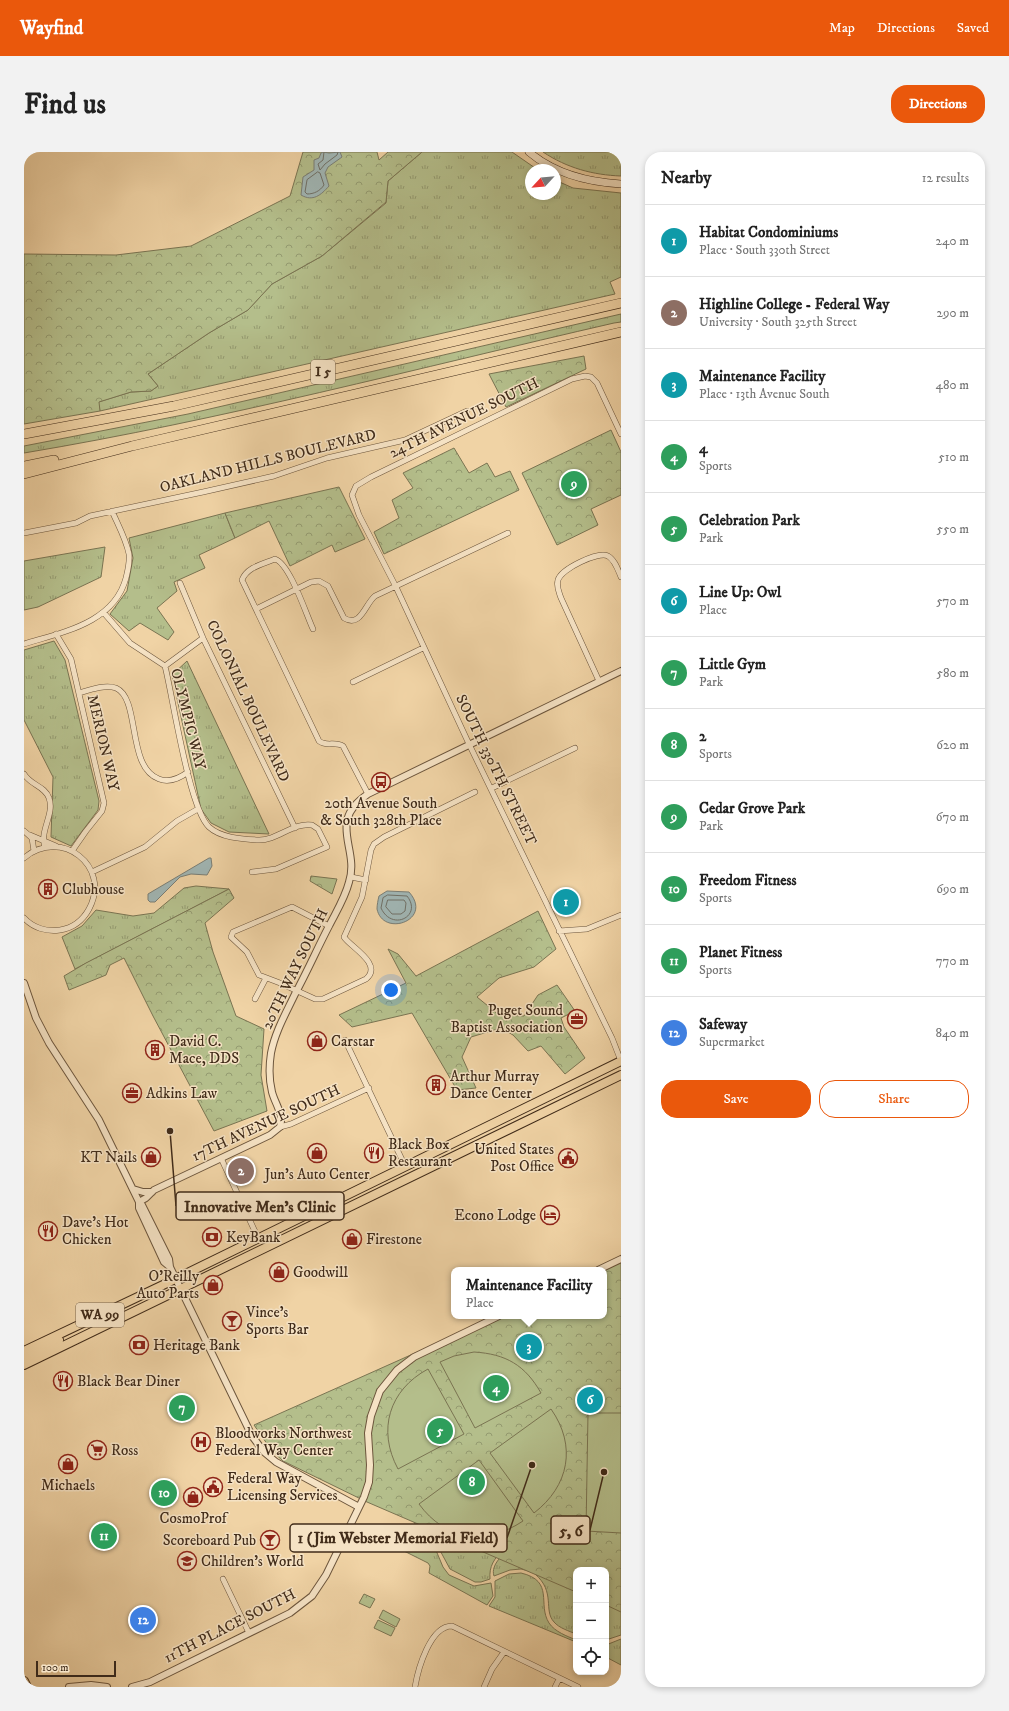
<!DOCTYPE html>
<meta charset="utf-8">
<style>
:root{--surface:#fff;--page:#f2f2f2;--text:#222;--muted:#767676;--line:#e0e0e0;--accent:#ea580c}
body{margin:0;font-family:"IM FELL DW Pica",serif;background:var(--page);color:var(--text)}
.controls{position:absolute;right:12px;bottom:12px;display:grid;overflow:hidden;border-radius:8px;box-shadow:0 2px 6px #0003}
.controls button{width:36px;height:36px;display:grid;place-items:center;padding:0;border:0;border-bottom:1px solid var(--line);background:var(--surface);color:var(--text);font:20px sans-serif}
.compass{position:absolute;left:501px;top:12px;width:36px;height:36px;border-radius:50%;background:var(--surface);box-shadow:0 2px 6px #0003;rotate:244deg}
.scale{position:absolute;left:12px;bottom:10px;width:80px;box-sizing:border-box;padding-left:4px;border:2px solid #402b19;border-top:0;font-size:11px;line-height:14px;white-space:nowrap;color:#402b19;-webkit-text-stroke:3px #f5e2c4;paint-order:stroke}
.you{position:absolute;left:367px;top:838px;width:14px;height:14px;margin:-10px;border:3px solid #fff;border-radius:50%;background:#1a73e8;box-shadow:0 0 0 6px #1a73e833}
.badge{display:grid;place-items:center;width:26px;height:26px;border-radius:50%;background:var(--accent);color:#fff;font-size:13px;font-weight:700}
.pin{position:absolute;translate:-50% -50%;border:2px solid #fff;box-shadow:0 1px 4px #0006}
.popup{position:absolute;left:427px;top:1115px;width:156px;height:52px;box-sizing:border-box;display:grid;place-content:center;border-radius:8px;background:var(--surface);filter:drop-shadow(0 1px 3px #0005);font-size:13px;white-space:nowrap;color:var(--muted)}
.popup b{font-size:15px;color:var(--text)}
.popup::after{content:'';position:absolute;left:50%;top:100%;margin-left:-8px;border:8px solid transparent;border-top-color:var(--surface)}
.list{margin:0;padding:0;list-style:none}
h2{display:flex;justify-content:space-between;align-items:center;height:52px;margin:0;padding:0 16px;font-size:17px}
h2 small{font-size:13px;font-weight:400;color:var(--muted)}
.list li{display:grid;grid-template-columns:26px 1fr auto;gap:12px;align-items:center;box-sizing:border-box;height:72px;padding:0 16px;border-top:1px solid var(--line)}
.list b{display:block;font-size:15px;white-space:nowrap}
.list p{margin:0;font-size:13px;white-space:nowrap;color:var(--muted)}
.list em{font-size:13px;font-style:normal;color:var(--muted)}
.actions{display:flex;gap:8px;padding:12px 16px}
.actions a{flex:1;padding:9px 0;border:1px solid var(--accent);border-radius:16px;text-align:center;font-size:14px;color:var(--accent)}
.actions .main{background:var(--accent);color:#fff}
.icon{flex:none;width:22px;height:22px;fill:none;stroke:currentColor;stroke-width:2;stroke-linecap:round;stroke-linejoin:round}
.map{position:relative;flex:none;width:597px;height:1535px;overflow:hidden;border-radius:16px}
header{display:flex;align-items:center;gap:24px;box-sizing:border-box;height:56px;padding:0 20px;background:var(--accent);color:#fff}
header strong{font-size:19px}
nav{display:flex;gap:22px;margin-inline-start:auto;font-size:14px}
.intro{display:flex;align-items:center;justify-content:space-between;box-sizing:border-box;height:96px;padding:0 24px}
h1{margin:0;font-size:28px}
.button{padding:10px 18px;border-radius:16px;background:var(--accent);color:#fff;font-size:14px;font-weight:700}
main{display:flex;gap:24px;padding:0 24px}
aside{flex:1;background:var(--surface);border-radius:16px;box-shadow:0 2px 6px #0003}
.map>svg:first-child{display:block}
.grass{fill:url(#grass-tufts);stroke:#7a7452}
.forest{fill:url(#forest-crowns);stroke:#7a7452}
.garden{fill:#b4be8b;stroke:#7a7452}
.water{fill:#a0b5b3;stroke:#7a7e75}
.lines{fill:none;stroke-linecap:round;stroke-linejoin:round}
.shore{stroke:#707066;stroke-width:1}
.minor-casing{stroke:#6c553c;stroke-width:6}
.tertiary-casing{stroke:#6c553c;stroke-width:8}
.secondary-casing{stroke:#402b19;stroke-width:8}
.primary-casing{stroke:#402b19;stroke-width:10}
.motorway-casing{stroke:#402b19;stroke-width:10}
.minor{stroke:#f5e2c4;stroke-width:5}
.tertiary{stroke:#f5e2c4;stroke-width:6}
.secondary{stroke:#f5e2c4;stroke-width:7}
.primary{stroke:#f0d3a5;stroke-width:8}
.motorway{stroke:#f0d3a5;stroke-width:9}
.labels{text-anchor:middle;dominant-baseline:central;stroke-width:3;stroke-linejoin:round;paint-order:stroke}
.shield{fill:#f5e2c4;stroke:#76624c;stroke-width:1}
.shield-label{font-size:14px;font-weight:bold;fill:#402b19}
.street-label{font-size:15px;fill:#402b19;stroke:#f5e2c4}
.poi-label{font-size:15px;fill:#402b19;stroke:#f5e2c4;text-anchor:start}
.leader{fill:none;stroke:#402b19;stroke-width:1.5}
.callout-dot{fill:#402b19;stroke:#f5e2c4;stroke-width:1.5}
.callout{fill:#f5e2c4;stroke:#402b19;stroke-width:1.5}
.callout-label{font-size:16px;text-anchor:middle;font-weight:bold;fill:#402b19}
</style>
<header>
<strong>Wayfind</strong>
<nav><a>Map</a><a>Directions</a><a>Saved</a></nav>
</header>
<div class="intro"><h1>Find us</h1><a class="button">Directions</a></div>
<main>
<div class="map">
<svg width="597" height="1535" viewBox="0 0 597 1535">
<defs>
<pattern id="grass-tufts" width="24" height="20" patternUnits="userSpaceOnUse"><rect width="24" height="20" fill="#b4be8b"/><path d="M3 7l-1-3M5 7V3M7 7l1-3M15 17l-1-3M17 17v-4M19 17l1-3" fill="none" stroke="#949b71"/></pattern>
<pattern id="forest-crowns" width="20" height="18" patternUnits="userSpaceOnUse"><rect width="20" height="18" fill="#b4be8b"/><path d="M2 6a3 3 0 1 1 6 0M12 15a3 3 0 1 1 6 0" fill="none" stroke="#949b71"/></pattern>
</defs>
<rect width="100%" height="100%" fill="#f0d3a5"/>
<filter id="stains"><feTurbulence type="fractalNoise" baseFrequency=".005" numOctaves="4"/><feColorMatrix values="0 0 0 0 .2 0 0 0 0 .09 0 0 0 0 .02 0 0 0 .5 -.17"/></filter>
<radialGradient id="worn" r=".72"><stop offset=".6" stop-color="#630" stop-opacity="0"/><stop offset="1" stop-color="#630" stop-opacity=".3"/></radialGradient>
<path class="grass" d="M398 0H488L514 18H507V42H531V28L549 36 597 41V125L586 130 591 142 76 259 74 250 107 240 127 239 134 234 124 222 185 181 224 158 248 132 298 104 362 51 364 29Z
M519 0H597V24C569 23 543 16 519 0Z
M597 162V170L590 171C394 216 198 268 0 301V294L164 262Z
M201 361 211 386 175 403 181 416 150 430 153 439 133 456 150 480 144 488 116 471 105 479 86 462 103 439 109 406 105 386Z
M81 395 77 425 14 455 0 458V409Z
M30 489 41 508 75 649 74 658 47 694 27 685 29 625 0 568V498Z
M163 509 245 682 205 680 187 671 177 657 148 523Z
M172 734 205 737 51 817 38 785 58 774 72 758 109 764 130 761 160 736Z
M382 1352 479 1398C470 1407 465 1414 466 1427L457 1430H451L426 1417 412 1391 391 1372Z
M340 1374 353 1378H377L411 1396 419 1415 425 1423 450 1434 467 1431 469 1444 463 1453 405 1421 406 1414 404 1411 334 1376Z
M489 1393 505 1419 497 1417 486 1418 470 1424C466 1412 481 1401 489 1393Z
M497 1421C531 1429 513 1452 525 1471 531 1480 543 1484 552 1488V1490L465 1454 471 1445V1429L485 1422Z
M511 1422 552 1427V1482C545 1479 535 1476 530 1470 519 1458 532 1440 511 1422Z
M582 1441 597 1448V1483L582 1488Z
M597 1487V1513L582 1505V1493Z"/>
<path class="forest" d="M279 0H353L355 8 364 0H398L364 29 362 50 298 104 248 132 224 158 185 181 124 222 134 234 127 239 107 240 75 250 76 259 0 272V102L92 103 167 94 266 44Z
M560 204 562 217 482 255 465 222Z
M587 278 597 300V343L567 357 574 373 533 393 498 321Z
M430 296 445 321 463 311 471 325 486 319 495 338 360 402 350 380 375 366 368 348 389 336 379 321Z
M315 335 341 387 311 400 308 393 266 414 245 369 211 386 201 361Z
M287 724 313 727 308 742 286 729Z
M205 737 210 746 181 771 189 800 212 864 240 877 237 923 243 959 190 979 129 864 100 806 86 813 82 823 45 838 40 824 62 811Z
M514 759 532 797 510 815 475 826 453 845 475 863 500 864 514 843 533 833 551 859 537 866 540 875 561 906 541 922 517 894 504 899 489 883 477 876 447 885 438 905 452 936 433 938 388 861 328 875 315 863 382 831 364 797 374 802 392 824Z
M597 1109V1460L582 1453V1418H552V1440L343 1350 259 1309 248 1299 230 1273 474 1164H580V1118Z
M340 1442 351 1447 346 1456 335 1451Z"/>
<path class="garden" d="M450 1200C482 1202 501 1213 517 1241L451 1276 416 1210 430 1204Z
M404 1217 440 1282 374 1317C353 1278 365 1238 404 1217Z
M527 1257C553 1294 545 1334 510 1361L466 1301Z
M564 1261H597V1381L562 1379Z
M455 1308 499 1369C462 1394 421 1388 395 1352Z
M359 1458 376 1467 372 1475 355 1466Z
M354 1468 371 1476 367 1484 350 1476Z"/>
<path class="water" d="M299 0 305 1 316 0 318 5 304 15 301 21 305 34C297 43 289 50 277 43L279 25 290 18V8L295 6 297 1Z
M185 706H187L188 714 183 723 167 722 156 725 131 750H126L124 748V742L129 739Z
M363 739 385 740C410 768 359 786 353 757 353 753 354 748 355 744Z"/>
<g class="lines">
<path class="shore" d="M300 0 299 8 294 12 296 18 301 12 313 3 314 0
M294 20 296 21 300 33C296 39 290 42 283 42L281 40 283 28Z
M364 743 383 744C399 764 368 780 357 756L359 746Z
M364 748H380L382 751 381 759 377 762H368L362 755Z"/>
<g class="minor-casing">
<path id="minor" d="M0 381 52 371 66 364 179 340 250 324 303 306 381 288 443 259
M156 431 179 486 271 676
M232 457 287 430 295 429 304 434 320 466C337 476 341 452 351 444L484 381
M80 461 106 491 141 514C149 546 165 656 185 675 197 686 218 687 234 688 253 689 269 670 288 673L294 677 303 695 252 717 228 720
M289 477C282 462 266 412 251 407 239 412 223 415 218 428L295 589C302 595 311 589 319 594L344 642
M32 482 47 507 80 651 78 659 62 679 48 699
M0 492C39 480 90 471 102 426 104 418 106 410 105 402 102 387 94 373 88 359
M141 514 179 486
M575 529 537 446C535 440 532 435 534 428 537 417 574 399 584 404 591 408 594 418 597 425
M329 530 399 496
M55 541C65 538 81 532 92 536 117 547 102 615 135 627 146 631 156 626 164 620
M0 622C6 633 21 634 25 646 31 662 15 679 21 695
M468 636 551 596
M0 679 8 686 10 699
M6 683 32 694
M0 706C37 675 88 714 65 757 59 768 49 776 36 778 23 780 9 776 0 766
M68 720 121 695 153 669 174 657
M327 725 342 728
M305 774 268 755 209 780 207 785 223 800 235 823 256 831 291 847H299L342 827C360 812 325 794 320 785L338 745 347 698 350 692 360 685 451 640
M535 779 563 777 597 763
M231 847 242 826
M321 888 381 1014
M597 909 588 886 445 592 372 435 335 363 328 343 332 334 347 325 548 227 561 224 567 225 573 231 597 282
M256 975 267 972 345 936
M197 1006 234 1086
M199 1427 225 1481
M391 1535C394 1517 406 1474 428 1474L554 1535
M460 1535 468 1517 480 1500
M531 1535 535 1527"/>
</g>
<g class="tertiary-casing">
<path id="tertiary" d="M0 831 12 866 25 891 75 968 115 1050 118 1053 145 1107 146 1115 228 1284 240 1300 252 1310 335 1355
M109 1037 119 1040H128
M115 1050 122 1046 130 1038 246 983 256 975C260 962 251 952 248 940 245 928 245 914 247 901 251 880 262 861 271 842 283 820 293 797 305 774 312 760 321 746 325 730 336 696 302 670 344 642L597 519
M115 1050V1056L140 1110 146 1115
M574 1118 597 1107
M45 1535 67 1533 83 1535
M108 1535 126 1530 266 1461 288 1444 302 1423 340 1345 345 1330 346 1313 344 1281 347 1264 356 1239 373 1218 390 1205 475 1164"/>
</g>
<g class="secondary-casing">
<path id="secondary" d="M505 0C531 22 564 30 597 32"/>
</g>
<g class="primary-casing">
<path id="primary" d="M0 1199 139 1133 597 909
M0 1207 35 1188
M0 1213 597 923
M0 1529 3 1535"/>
</g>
<g class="motorway-casing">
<path id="motorway" d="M0 282 150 254 597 151
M0 314 30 308
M0 322 108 294 597 180"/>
</g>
<use href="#minor" class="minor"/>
<use href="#tertiary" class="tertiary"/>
<use href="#secondary" class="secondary"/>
<use href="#primary" class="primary"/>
<use href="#motorway" class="motorway"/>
</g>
<defs>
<g id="bus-ring" transform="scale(1)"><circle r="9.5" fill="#f5e2c4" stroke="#8f2418" stroke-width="1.5"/><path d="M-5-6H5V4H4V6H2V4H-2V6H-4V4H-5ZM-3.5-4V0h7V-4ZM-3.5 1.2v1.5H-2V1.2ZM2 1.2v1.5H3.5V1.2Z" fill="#8f2418"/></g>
<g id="building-ring" transform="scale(1)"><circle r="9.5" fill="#f5e2c4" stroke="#8f2418" stroke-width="1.5"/><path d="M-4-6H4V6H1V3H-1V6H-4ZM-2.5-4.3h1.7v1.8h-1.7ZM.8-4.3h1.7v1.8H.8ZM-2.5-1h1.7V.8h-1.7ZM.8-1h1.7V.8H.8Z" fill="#8f2418"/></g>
<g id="office-ring" transform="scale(1)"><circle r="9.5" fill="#f5e2c4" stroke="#8f2418" stroke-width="1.5"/><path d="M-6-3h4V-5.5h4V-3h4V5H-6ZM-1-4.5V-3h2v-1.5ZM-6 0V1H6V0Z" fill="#8f2418"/></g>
<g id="shop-ring" transform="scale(1)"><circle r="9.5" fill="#f5e2c4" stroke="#8f2418" stroke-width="1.5"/><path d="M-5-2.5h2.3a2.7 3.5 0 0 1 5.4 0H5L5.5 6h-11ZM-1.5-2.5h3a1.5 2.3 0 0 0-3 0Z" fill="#8f2418"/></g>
<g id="restaurant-ring" transform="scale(1)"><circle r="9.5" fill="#f5e2c4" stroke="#8f2418" stroke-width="1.5"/><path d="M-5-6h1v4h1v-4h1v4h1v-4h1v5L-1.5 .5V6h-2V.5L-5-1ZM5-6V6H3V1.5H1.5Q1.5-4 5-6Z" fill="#8f2418"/></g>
<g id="civic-ring" transform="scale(1)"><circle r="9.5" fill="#f5e2c4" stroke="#8f2418" stroke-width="1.5"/><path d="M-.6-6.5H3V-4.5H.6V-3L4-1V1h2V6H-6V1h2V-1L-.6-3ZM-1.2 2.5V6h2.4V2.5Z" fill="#8f2418"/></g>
<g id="hotel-ring" transform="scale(1)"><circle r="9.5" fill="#f5e2c4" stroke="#8f2418" stroke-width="1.5"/><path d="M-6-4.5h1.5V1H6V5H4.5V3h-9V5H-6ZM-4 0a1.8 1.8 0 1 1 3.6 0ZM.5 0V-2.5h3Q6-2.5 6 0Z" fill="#8f2418"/></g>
<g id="bank-ring" transform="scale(1)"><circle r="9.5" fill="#f5e2c4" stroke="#8f2418" stroke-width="1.5"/><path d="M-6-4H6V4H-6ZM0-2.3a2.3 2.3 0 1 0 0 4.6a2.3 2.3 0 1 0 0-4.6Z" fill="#8f2418"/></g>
<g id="bar-ring" transform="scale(1)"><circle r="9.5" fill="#f5e2c4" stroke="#8f2418" stroke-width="1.5"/><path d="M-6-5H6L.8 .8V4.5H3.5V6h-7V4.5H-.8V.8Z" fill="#8f2418"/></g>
<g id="hospital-ring" transform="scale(1)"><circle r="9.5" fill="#f5e2c4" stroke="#8f2418" stroke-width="1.5"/><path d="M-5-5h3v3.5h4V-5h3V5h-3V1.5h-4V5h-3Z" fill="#8f2418"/></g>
<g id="supermarket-ring" transform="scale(1)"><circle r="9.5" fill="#f5e2c4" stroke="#8f2418" stroke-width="1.5"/><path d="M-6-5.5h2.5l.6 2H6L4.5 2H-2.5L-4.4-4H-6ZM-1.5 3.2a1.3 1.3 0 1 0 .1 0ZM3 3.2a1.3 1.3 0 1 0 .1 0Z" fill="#8f2418"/></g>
<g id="school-ring" transform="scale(1)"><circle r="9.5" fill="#f5e2c4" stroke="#8f2418" stroke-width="1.5"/><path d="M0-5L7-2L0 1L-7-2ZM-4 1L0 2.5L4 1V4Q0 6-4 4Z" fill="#8f2418"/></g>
</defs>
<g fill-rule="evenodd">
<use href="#bus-ring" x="357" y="630"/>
<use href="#building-ring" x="24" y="737"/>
<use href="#office-ring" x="553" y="867"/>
<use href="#shop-ring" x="293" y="889"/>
<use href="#building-ring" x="131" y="898"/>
<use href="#building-ring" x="412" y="933"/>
<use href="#office-ring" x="108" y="941"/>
<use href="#shop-ring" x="293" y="1001"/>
<use href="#restaurant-ring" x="350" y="1001"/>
<use href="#shop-ring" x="127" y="1005"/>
<use href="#civic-ring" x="544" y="1006"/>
<use href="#hotel-ring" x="526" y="1063"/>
<use href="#restaurant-ring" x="24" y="1079"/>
<use href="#bank-ring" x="188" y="1085"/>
<use href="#shop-ring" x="328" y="1087"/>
<use href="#shop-ring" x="255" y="1120"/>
<use href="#shop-ring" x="189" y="1133"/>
<use href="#bar-ring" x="208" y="1169"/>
<use href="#bank-ring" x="115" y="1193"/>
<use href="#restaurant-ring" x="39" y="1229"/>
<use href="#hospital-ring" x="177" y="1290"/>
<use href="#supermarket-ring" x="73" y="1298"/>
<use href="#shop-ring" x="44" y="1312"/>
<use href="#civic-ring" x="189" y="1335"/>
<use href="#shop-ring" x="169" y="1345"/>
<use href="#bar-ring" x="246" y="1388"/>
<use href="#school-ring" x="163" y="1409"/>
</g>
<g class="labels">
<g class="shield">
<rect x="287" y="208" width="24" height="24" rx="3"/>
<rect x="52" y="1151" width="48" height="24" rx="3"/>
</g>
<g class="shield-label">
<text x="299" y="220">I 5</text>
<text x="76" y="1163">WA 99</text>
</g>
<g class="street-label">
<text transform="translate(440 266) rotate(-26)">24TH AVENUE SOUTH</text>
<text transform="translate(244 309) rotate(-14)">OAKLAND HILLS BOULEVARD</text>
<text transform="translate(224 549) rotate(65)">COLONIAL BOULEVARD</text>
<text transform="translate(164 567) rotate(76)">OLYMPIC WAY</text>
<text transform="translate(79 591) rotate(77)">MERION WAY</text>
<text transform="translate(472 618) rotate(64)">SOUTH 330TH STREET</text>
<text transform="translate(271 817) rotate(-64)">20TH WAY SOUTH</text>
<text transform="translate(242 971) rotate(-25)">17TH AVENUE SOUTH</text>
<text transform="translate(206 1474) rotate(-27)">11TH PLACE SOUTH</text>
</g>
<g class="poi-label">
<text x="357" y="651" text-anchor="middle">20th Avenue South<tspan x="357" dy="17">&amp; South 328th Place</tspan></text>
<text x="38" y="737">Clubhouse</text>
<text x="539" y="858" text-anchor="end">Puget Sound<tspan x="539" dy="17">Baptist Association</tspan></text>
<text x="145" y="889">David C.<tspan x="145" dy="17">Mace, DDS</tspan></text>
<text x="307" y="889">Carstar</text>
<text x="426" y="924">Arthur Murray<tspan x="426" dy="17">Dance Center</tspan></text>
<text x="122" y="941">Adkins Law</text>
<text x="364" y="992">Black Box<tspan x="364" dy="17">Restaurant</tspan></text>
<text x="530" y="997" text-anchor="end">United States<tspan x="530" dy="17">Post Office</tspan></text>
<text x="113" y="1005" text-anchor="end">KT Nails</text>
<text x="293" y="1022" text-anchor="middle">Jun's Auto Center</text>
<text x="512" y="1063" text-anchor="end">Econo Lodge</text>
<text x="38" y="1070">Dave's Hot<tspan x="38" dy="17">Chicken</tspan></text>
<text x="202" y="1085">KeyBank</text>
<text x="342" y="1087">Firestone</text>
<text x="269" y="1120">Goodwill</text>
<text x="175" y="1124" text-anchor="end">O'Reilly<tspan x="175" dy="17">Auto Parts</tspan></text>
<text x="222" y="1160">Vince's<tspan x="222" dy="17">Sports Bar</tspan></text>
<text x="129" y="1193">Heritage Bank</text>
<text x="53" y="1229">Black Bear Diner</text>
<text x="191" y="1281">Bloodworks Northwest<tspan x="191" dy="17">Federal Way Center</tspan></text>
<text x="87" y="1298">Ross</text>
<text x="203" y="1326">Federal Way<tspan x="203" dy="17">Licensing Services</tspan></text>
<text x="44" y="1333" text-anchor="middle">Michaels</text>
<text x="169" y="1366" text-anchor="middle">CosmoProf</text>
<text x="232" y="1388" text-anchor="end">Scoreboard Pub</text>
<text x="177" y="1409">Children's World</text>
</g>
</g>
<path class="leader" d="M146 979L152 1054M580 1320L566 1378M508 1313L483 1386"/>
<g class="callout-dot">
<circle cx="146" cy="979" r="4"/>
<circle cx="580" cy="1320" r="4"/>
<circle cx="508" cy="1313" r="4"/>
</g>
<g class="callout">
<rect x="152" y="1040" width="168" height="28" rx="4"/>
<rect x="527" y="1364" width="39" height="28" rx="4"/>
<rect x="266" y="1372" width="217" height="28" rx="4"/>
</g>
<g class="callout-label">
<text x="236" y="1060">Innovative Men's Clinic</text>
<text x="547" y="1384">5, 6</text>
<text x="374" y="1391">1 (Jim Webster Memorial Field)</text>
</g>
<rect width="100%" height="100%" filter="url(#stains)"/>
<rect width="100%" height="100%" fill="url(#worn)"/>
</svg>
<div class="controls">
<button>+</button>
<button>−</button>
<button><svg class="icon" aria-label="locate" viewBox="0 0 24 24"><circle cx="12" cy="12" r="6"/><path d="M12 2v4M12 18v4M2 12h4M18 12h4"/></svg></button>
</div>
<svg class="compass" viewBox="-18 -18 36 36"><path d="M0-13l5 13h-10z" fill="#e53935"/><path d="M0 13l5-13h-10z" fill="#767676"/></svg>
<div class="scale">100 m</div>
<div class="you"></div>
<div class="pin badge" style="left:542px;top:750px;background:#0f9aa8">1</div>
<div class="pin badge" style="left:217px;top:1019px;background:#8d6e63">2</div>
<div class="pin badge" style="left:505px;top:1195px;background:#0f9aa8">3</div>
<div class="popup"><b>Maintenance Facility</b>Place</div>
<div class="pin badge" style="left:472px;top:1236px;background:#2e9e5b">4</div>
<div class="pin badge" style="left:416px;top:1279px;background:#2e9e5b">5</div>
<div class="pin badge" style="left:566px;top:1248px;background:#0f9aa8">6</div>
<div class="pin badge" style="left:158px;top:1256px;background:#2e9e5b">7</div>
<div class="pin badge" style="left:448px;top:1330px;background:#2e9e5b">8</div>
<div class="pin badge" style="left:550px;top:332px;background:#2e9e5b">9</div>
<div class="pin badge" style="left:140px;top:1341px;background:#2e9e5b">10</div>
<div class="pin badge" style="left:80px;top:1384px;background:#2e9e5b">11</div>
<div class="pin badge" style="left:119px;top:1468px;background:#3f7fe0">12</div>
</div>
<aside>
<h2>Nearby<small>12 results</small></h2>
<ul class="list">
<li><span class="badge" style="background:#0f9aa8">1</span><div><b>Habitat Condominiums</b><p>Place · South 330th Street</p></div><em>240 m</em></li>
<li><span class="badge" style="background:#8d6e63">2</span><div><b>Highline College - Federal Way</b><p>University · South 325th Street</p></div><em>290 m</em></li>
<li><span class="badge" style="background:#0f9aa8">3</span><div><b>Maintenance Facility</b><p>Place · 13th Avenue South</p></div><em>480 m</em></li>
<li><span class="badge" style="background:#2e9e5b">4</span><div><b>4</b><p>Sports</p></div><em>510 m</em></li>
<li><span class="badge" style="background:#2e9e5b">5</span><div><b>Celebration Park</b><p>Park</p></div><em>550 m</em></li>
<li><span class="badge" style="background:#0f9aa8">6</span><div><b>Line Up: Owl</b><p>Place</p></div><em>570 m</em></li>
<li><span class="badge" style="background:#2e9e5b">7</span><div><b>Little Gym</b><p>Park</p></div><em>580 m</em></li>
<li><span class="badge" style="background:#2e9e5b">8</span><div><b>2</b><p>Sports</p></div><em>620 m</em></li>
<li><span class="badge" style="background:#2e9e5b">9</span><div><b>Cedar Grove Park</b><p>Park</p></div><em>670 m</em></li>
<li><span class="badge" style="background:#2e9e5b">10</span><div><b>Freedom Fitness</b><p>Sports</p></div><em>690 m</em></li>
<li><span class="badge" style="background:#2e9e5b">11</span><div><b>Planet Fitness</b><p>Sports</p></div><em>770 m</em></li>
<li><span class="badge" style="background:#3f7fe0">12</span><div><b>Safeway</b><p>Supermarket</p></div><em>840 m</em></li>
</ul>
<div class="actions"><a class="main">Save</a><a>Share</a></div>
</aside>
</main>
